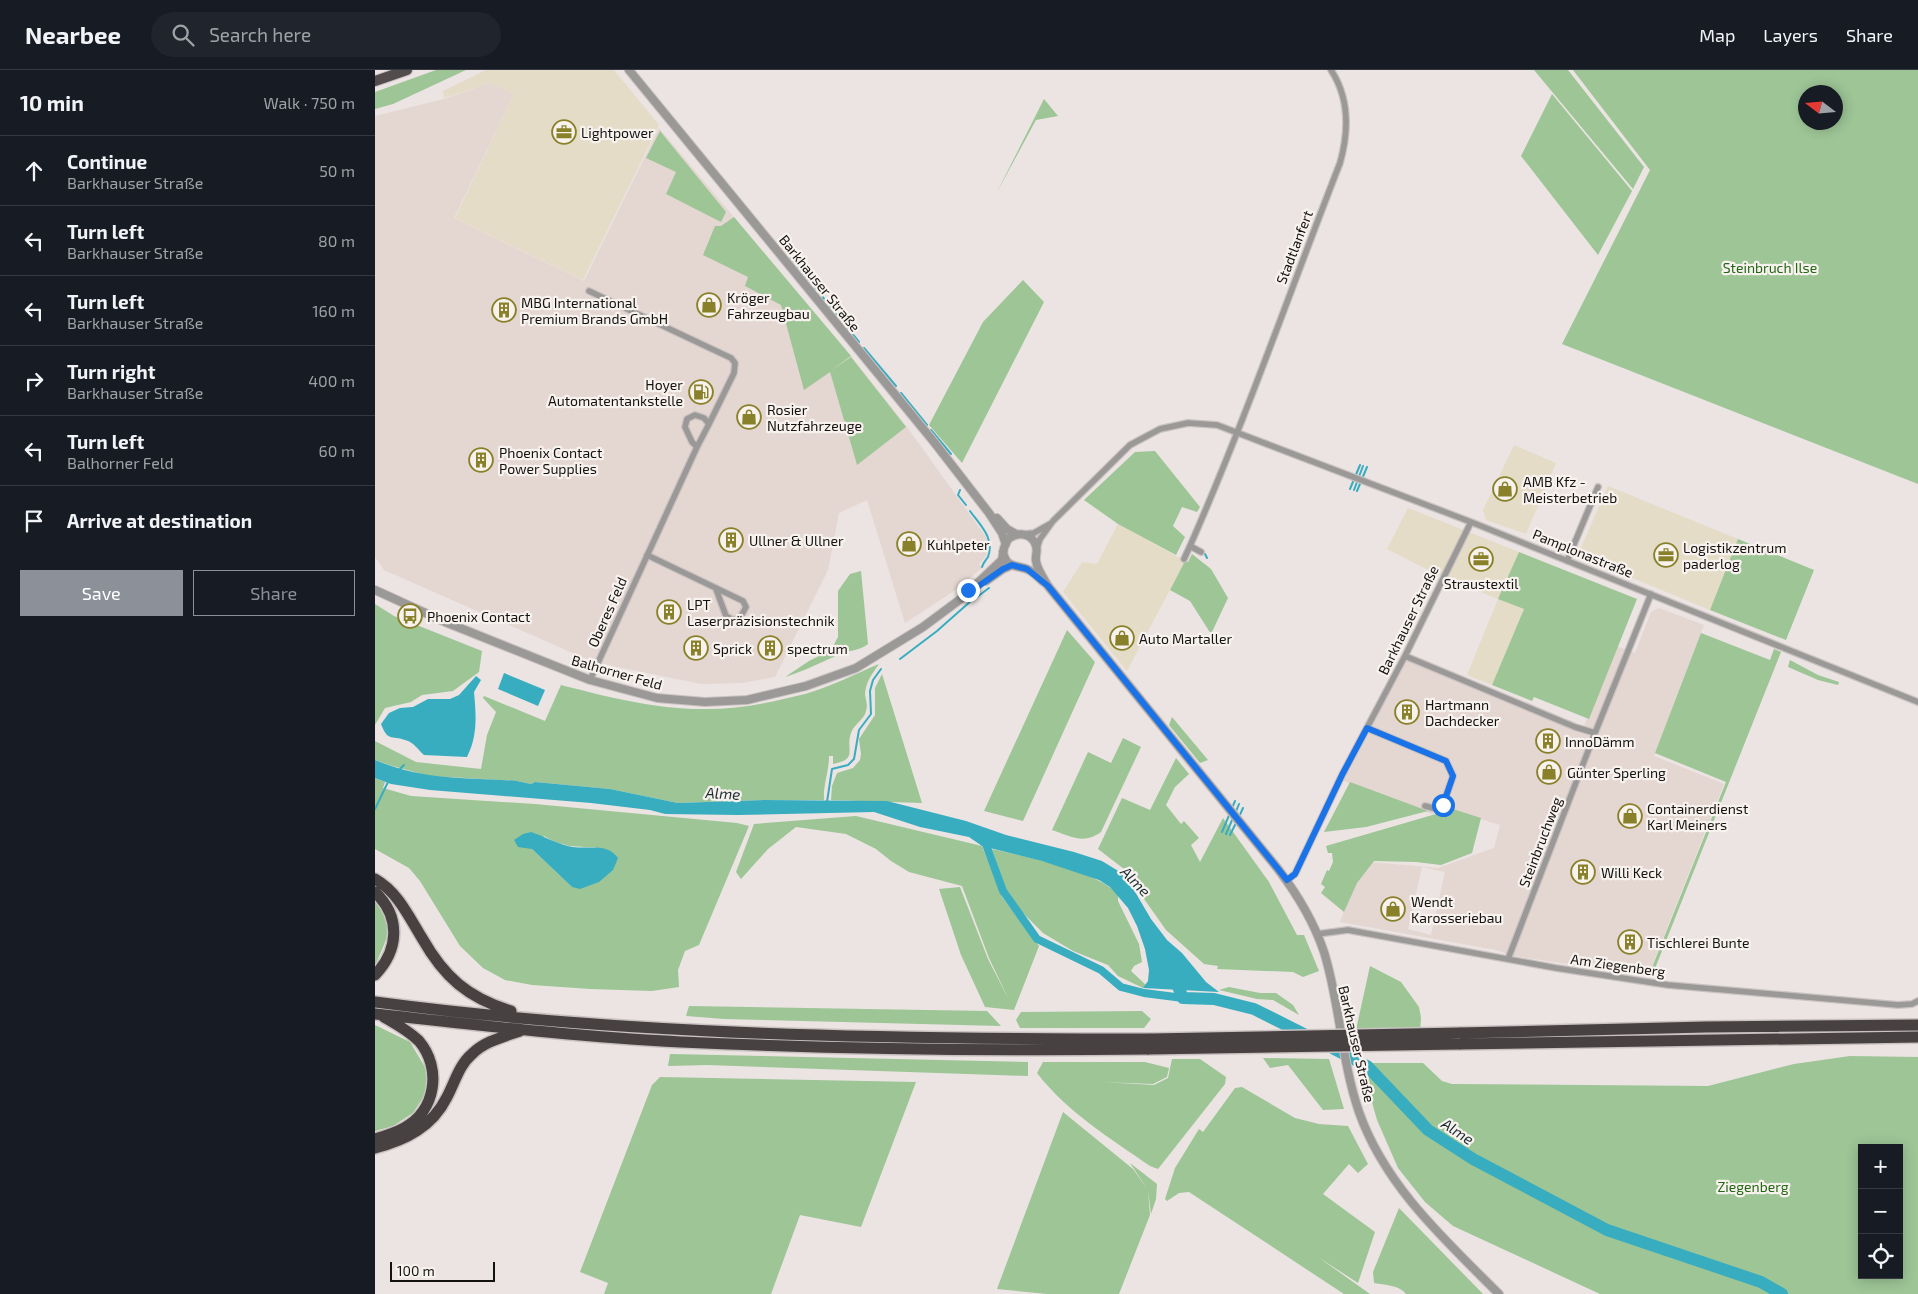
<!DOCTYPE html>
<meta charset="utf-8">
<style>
:root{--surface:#171b24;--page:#20242c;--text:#f1f3f6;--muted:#9ea1a6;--line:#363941;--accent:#8c9099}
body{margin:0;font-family:"Exo 2",sans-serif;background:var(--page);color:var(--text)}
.controls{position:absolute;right:15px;bottom:15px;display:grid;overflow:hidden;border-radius:0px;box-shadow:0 2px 12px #0003}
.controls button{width:45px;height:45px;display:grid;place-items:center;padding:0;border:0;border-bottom:1px solid var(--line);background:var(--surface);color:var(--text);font:25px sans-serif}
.compass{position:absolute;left:1423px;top:15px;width:45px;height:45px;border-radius:50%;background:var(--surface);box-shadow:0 2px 12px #0003;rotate:286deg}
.scale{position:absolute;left:15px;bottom:12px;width:105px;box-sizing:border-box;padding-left:5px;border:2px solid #141211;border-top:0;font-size:14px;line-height:18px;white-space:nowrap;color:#141211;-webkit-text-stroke:4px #f8f2ef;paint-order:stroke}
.stop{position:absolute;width:15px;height:15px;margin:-11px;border:4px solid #1a73e8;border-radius:50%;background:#fff}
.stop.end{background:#1a73e8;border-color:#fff;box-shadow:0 1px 5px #0008}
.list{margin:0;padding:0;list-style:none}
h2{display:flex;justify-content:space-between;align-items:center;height:65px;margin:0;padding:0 20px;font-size:21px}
h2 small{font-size:16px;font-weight:400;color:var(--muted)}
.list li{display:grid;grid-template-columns:32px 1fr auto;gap:15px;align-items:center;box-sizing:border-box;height:70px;padding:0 20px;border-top:1px solid var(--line)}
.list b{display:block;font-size:19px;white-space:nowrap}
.list p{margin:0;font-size:16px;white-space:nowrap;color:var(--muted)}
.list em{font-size:16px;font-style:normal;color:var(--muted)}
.actions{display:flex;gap:10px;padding:15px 20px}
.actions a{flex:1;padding:11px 0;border:1px solid var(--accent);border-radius:0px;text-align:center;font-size:18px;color:var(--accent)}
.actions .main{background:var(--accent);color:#fff}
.icon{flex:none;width:28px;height:28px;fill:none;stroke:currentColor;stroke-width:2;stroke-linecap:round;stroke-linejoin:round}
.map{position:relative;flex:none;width:1543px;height:1224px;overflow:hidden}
header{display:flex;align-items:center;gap:30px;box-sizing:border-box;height:70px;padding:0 25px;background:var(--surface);border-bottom:1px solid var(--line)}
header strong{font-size:24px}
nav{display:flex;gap:28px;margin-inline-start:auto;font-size:18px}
.search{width:350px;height:45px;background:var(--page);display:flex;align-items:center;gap:12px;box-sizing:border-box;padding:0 18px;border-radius:28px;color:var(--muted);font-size:19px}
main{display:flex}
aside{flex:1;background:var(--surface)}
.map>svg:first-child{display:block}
.commercial{fill:#e4dcc6}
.built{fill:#e4d6d0;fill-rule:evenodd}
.green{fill:#9dc596;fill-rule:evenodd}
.water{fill:#39adc0}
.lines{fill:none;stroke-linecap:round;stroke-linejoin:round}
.stream{stroke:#39adc0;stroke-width:2}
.canal{stroke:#39adc0;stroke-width:8}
.river{stroke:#39adc0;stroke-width:12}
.minor-casing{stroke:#c9c2c1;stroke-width:8}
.tertiary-casing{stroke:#c9c2c1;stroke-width:10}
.trunk-casing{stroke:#c9c2c1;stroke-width:12}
.motorway-casing{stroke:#c9c2c1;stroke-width:14}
.minor{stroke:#9b9898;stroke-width:5.5}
.tertiary{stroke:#9b9898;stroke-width:8}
.trunk{stroke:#524c4d;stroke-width:10}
.motorway{stroke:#474142;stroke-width:11}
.motorway-bridge-casing{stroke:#c9c2c1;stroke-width:14;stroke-linecap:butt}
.motorway-bridge{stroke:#474142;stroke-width:11}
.route{stroke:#1a73e8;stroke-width:6}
.labels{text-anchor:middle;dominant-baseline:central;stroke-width:4.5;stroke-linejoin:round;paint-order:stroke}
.poi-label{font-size:14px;fill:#141211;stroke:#f8f2ef;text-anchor:start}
.street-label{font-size:14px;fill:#141211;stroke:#f8f2ef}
.park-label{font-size:14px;fill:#216612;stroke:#f8f2ef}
.water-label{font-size:15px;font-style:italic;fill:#192d31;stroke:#f8f2ef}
</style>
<header>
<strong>Nearbee</strong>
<div class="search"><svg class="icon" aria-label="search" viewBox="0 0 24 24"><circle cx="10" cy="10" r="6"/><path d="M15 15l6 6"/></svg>Search here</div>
<nav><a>Map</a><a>Layers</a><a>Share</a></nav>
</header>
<main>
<aside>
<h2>10 min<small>Walk · 750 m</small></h2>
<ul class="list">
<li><svg class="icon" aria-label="ahead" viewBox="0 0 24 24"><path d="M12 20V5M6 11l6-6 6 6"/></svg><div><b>Continue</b><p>Barkhauser Straße</p></div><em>50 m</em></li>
<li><svg class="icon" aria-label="left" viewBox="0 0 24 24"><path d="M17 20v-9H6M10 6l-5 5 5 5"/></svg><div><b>Turn left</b><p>Barkhauser Straße</p></div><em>80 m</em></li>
<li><svg class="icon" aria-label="left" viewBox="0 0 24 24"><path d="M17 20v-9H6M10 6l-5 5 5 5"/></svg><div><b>Turn left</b><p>Barkhauser Straße</p></div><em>160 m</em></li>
<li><svg class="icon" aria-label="right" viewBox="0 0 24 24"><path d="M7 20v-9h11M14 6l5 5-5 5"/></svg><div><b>Turn right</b><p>Barkhauser Straße</p></div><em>400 m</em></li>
<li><svg class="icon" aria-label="left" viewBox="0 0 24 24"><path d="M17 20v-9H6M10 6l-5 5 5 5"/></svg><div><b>Turn left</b><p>Balhorner Feld</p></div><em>60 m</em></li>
<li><svg class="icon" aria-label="arrive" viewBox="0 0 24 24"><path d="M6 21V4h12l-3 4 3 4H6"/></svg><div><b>Arrive at destination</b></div></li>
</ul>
<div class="actions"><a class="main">Save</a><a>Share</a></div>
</aside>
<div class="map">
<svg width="1543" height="1224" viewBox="0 0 1543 1224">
<rect width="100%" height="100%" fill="#ebe4e2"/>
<path class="commercial" d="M111 0H239L284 55 208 210 80 148 139 24 115 13 69 28 68 21Z
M1139 375 1181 393 1151 464 1111 450 1108 440Z
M1233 416 1363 469 1335 540 1209 488 1205 480Z
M1033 438 1144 482 1124 529 1149 539 1117 615 1092 605 1123 529 1061 504 1012 479Z
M743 454 810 491 752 601 688 522 707 492 722 494Z"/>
<path class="built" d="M115 13 139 24 79 148 209 211 284 58 476 286 532 357 611 467 613 475 611 486 604 494 607 498 576 523 530 553 492 430 464 443 453 500 400 607 367 613 326 614 233 595 209 588 9 500 0 487V46L69 29ZM301 102 351 142 346 151 291 124ZM476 287 482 395 455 302Z
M1284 538 1329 555 1279 686 1349 714 1273 906 1139 886 1121 880 965 852 979 815 995 792 1063 798 1119 778 1125 755 1073 739 1057 744 966 710 1027 588 1208 659 1241 576 1260 583 1276 542ZM1047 797 1070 802 1056 865 1033 859Z"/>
<path class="green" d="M61 0H91L18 34 0 39V22Z
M1159 0H1193L1269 97 1258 119Z
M1198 0H1543V414L1187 274 1275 100ZM1430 22H1460V52H1430Z
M1177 24 1257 121 1223 185 1146 86Z
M669 29 683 46 661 50 621 124Z
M285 61 351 142 346 152 291 124 301 102 271 88Z
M359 147 476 286 455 301 476 287 531 357 482 395 455 302 429 320 406 235 370 216 373 207 328 185 340 156H346Z
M648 210 669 232 587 393 554 355 608 252Z
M780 381 825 437 822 442 807 437 798 456 810 467 801 485 743 454 709 430 760 382Z
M1363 469 1439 500 1411 570 1335 540Z
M1144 482 1262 529 1214 649 1159 627 1157 631 1117 615 1149 539 1123 529Z
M817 484 836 499 853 528 836 564 815 531 795 520 810 491 813 492Z
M486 501 493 574C486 580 476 580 468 583 448 591 430 601 410 607L434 591 456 580 463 567V521L475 504Z
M0 534 19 546 107 581 104 602 78 621 47 625 36 632 10 638 0 655Z
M692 560 720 592 648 751 609 741Z
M1326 563 1395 590 1399 579 1406 582 1277 906 1274 905 1351 712 1280 683Z
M1415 590 1443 605 1464 612 1463 615 1443 610 1413 597Z
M504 594C497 604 490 613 490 625 491 630 493 636 491 641 489 650 479 654 476 663 470 680 484 689 458 694V686H454C454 702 448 714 449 730H390L303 733 235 719 160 712 156 714 142 711 54 706 14 695 0 690V671L41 692 106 699 112 665 121 642 108 628 109 626 170 651 186 615C233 627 283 640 332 639 365 639 398 632 430 624 455 617 480 604 504 594Z
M507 604 547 733 456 730 457 716 462 703 478 698 485 690 486 684 484 669 500 645V618Z
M797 647 833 690 825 693 794 655Z
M748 668 766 677 726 762C708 775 696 766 677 760L713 682 736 693Z
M801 688 814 704 800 717 791 735 806 754 809 751 824 768 816 775 825 792 848 748 894 812 922 865H929L944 901 928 907 918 902 842 899 843 896 829 894 791 860 767 826 769 824 749 799 723 779 747 728 775 740Z
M0 708 10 712 8 718 36 726 160 734 362 753 374 756 324 875 310 881 303 900 304 917 277 921 215 919 157 915 130 910 108 898 85 876 45 811 34 798 0 779ZM169 766C187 777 200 777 221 777L197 817 157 779Z
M975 712 1053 741 991 757 949 762Z
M1078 739 1106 748 1097 783 1066 795 1041 792 999 791 982 813 969 842 946 823 950 817 946 814 952 800 954 801 958 792 957 783H953L951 776Z
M481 746 607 776 627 827 664 876 639 940 610 937 586 885 564 819 585 817 613 889 634 930 614 888 587 816 534 802 516 791 501 779 471 764 421 757 393 779 366 809 361 802 379 754Z
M617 779C651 787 720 800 743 824V831L764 874 767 892 759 896 756 901 771 915 768 918 743 906 733 895 698 881 668 863 644 839 631 820Z
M0 829C21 858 12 867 0 896Z
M995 896 1026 912 1044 937 1046 948 1044 978 981 960Z
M854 917 885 923H901L918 935 924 945 898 930 882 929 844 920Z
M314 936 612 941 626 956 349 949 311 946Z
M767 941 776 949 769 958H645L641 950 646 942Z
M0 955 35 972 51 999V1023L38 1043 18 1056 0 1061Z
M295 984 653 992V1006L332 995 293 996Z
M1475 986 1543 987V1224H1225L1078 1156 1050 1132 1023 1098 1002 1050 986 993H1048L1067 1011 1077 1014 1333 1016 1419 994ZM1487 1078H1524V1205H1487Z
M888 988 954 989 969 1039 948 1040 913 995 895 998Z
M797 989H825L851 1007 850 1014 783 1099 775 1096C736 1069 692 1042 662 1003L668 992H770L794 998 792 1007 778 1014 727 1012 779 1015 793 1008Z
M285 1007 541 1012 486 1157 425 1145 396 1224H229L233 1213 205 1202 277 1015Z
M867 1017 920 1048 944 1054 973 1056 993 1094 983 1103 974 1094 948 1124 1000 1162 983 1213 943 1187 995 1224H969L814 1122 804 1123 792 1131 790 1129 800 1098 824 1059 828 1062 860 1018Z
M688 1042 758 1099 773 1120 775 1145 744 1224H672L622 1219Z
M755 1093 782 1114 781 1129 776 1144 773 1120Z
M1024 1138 1108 1224H1031C1024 1215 1010 1215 999 1213L998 1202Z"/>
<path class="water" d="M129 603 170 620 163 636 123 619Z
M101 606 106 610 99 622C101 644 103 666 92 687L49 685C43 680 39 672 30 670 16 665 13 672 6 654L14 643 25 638 38 637 53 629H75L84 625Z
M0 690C50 711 90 707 142 711L156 714 160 712 235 719 303 733 390 730 512 731 591 751 631 765 699 782 727 791 745 802 756 815 776 849 792 870 807 883 831 912 844 922 768 918 773 911 774 900 770 879 762 856 753 838 735 817 724 810 667 791 607 776 594 767 545 757 499 742 364 745 290 744 275 740 216 733 55 720 16 714 0 708Z
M156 762C169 766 180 773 193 776 210 781 231 771 243 788L238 800 224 812 205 819 197 817 157 779 143 777 139 770 148 764Z"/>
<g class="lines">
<path class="stream" d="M416 188 484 272
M489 278 521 316
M526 323 552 355
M556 360 576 384
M975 419 985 395
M585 420 583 425 591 435
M979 420 988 396
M982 421 992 397
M595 441C605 455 620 468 613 487 611 490 608 493 607 497
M830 484 832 488
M602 527 614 518
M525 589 562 561 597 530
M24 700 29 695
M452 732 457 699 473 695 479 689 484 660 496 644 495 621 498 610 506 599
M857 738 860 731
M0 739 13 712
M860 744 864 734
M864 747 868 738
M847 762 855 743
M851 764 858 748
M855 765 862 751"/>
<path class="canal" d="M609 769 628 821 662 869 726 900 746 917 769 923 808 928"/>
<path class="river" d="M798 905 808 928 839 929 879 939 937 968
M959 979 992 996 1053 1060 1098 1089 1232 1160 1386 1212 1407 1224"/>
<g class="minor-casing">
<path id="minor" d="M214 221 356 288 360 293 359 303 334 354
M649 464 659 463 675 454
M662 478 665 469 678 451 755 375 785 359 813 353 842 355 1096 452 1543 632
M826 482 815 476C870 351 915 221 965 93 974 61 975 29 956 0
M272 485 368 531 371 537 365 548 358 550 351 546 341 519
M809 489 815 476
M1192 491 1223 417
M1030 586 1200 657 1220 663 1133 889
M215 610 322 377 317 372 310 357 312 349 320 345 329 348 334 354 322 377
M992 658 1071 691 1078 706 1068 735 1062 739 1050 736
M1220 663 1276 524
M912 810 920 804 967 705 1030 586 1096 452
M942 864 973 860 1181 898 1293 915 1523 935 1537 934 1543 931"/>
</g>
<g class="tertiary-casing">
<path id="tertiary" d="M254 0 559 372 614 443 627 463 630 472
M622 448 632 459 641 464
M628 482C632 500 642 494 654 500 660 503 664 509 670 513
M611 511 628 499 637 495
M0 520 70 552 215 610 282 628 330 632 372 630 431 616 481 598 548 557 591 525
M588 527 627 490 629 478 633 469C642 462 657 462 661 476 663 481 660 486 661 491 662 499 669 509 673 516L903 799C922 824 939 852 949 882 965 933 966 990 984 1042 1010 1116 1070 1170 1124 1224"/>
</g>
<g class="trunk-casing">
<path id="trunk" d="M0 11 32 0"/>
</g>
<g class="motorway-casing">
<path id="motorway" d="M0 809C23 822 34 847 47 868 69 907 93 928 136 941
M0 822C26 847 24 880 0 905
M0 932C257 966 517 969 776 969
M0 944C102 955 204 967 306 972 462 979 618 981 774 979
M1085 963 1330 957 1543 955
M1084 974 1543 967
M0 1069C10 1066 20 1063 29 1058 61 1041 67 998 44 971 34 961 21 954 9 947
M0 1078C31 1070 57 1057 72 1027 80 1012 84 995 97 984 110 971 128 967 145 961"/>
</g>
<use href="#minor" class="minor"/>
<use href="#tertiary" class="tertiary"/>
<use href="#trunk" class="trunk"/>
<use href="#motorway" class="motorway"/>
<g class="motorway-bridge-casing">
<path id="motorway-bridge" d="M776 969 1085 963
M774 979 1084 974"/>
</g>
<use href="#motorway-bridge" class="motorway-bridge"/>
</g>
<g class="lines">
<path class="route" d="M593 520 588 527 628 499 637 495 652 499 673 516 912 810 920 804 967 705 992 658 1071 691 1078 706 1068 735"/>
</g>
<defs>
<g id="office-ring" transform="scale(1.25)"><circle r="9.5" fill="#f8f2ef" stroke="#898129" stroke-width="1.5"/><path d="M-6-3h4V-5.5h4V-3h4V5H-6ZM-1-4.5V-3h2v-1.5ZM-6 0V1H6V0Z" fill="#898129"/></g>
<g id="shop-ring" transform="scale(1.25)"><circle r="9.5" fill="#f8f2ef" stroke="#898129" stroke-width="1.5"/><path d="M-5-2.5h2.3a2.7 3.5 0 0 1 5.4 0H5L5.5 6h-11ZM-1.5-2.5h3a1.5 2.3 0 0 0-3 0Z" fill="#898129"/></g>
<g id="building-ring" transform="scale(1.25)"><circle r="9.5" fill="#f8f2ef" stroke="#898129" stroke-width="1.5"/><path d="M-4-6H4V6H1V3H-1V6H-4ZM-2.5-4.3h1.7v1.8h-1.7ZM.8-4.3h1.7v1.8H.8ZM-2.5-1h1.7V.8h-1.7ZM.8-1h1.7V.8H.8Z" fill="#898129"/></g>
<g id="fuel-ring" transform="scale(1.25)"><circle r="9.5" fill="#f8f2ef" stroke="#898129" stroke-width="1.5"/><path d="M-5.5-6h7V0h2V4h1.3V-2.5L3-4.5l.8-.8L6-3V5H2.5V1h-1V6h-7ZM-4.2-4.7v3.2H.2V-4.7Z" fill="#898129"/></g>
<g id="bus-ring" transform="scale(1.25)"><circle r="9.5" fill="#f8f2ef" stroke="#898129" stroke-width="1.5"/><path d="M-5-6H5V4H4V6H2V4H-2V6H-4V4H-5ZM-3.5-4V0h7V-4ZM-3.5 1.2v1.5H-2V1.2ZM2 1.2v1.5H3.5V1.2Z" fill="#898129"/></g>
</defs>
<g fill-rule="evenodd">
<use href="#office-ring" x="189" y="62"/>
<use href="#shop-ring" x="334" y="235"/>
<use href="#building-ring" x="129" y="240"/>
<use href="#fuel-ring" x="326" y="322"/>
<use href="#shop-ring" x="374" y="347"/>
<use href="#building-ring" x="106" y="390"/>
<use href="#shop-ring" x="1130" y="419"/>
<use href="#building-ring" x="356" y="470"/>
<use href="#shop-ring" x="534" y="474"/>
<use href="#office-ring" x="1291" y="485"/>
<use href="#office-ring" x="1106" y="489"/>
<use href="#building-ring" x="294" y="542"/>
<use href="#bus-ring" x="35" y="546"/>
<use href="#shop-ring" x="747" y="568"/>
<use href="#building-ring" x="321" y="578"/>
<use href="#building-ring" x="395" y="578"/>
<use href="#building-ring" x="1032" y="642"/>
<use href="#building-ring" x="1173" y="671"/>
<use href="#shop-ring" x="1174" y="702"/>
<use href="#shop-ring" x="1255" y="746"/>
<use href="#building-ring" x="1208" y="802"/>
<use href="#shop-ring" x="1018" y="839"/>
<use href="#building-ring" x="1255" y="872"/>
</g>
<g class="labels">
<g class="poi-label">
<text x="206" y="62">Lightpower</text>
<text x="352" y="227">Kröger<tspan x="352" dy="16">Fahrzeugbau</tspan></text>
<text x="146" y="232">MBG International<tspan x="146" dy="16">Premium Brands GmbH</tspan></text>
<text x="308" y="314" text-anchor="end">Hoyer<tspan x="308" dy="16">Automatentankstelle</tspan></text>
<text x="392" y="339">Rosier<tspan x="392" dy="16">Nutzfahrzeuge</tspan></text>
<text x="124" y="382">Phoenix Contact<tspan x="124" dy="16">Power Supplies</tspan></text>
<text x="1148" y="411">AMB Kfz -<tspan x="1148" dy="16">Meisterbetrieb</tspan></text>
<text x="374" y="470">Ullner &amp; Ullner</text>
<text x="552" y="474">Kuhlpeter</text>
<text x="1308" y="477">Logistikzentrum<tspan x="1308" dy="16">paderlog</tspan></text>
<text x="1106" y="513" text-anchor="middle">Straustextil</text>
<text x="312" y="534">LPT<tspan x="312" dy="16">Laserpräzisionstechnik</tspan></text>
<text x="52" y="546">Phoenix Contact</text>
<text x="764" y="568">Auto Martaller</text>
<text x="338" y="578">Sprick</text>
<text x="412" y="578">spectrum</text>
<text x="1050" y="634">Hartmann<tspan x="1050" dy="16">Dachdecker</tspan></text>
<text x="1190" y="671">InnoDämm</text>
<text x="1192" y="702">Günter Sperling</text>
<text x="1272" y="738">Containerdienst<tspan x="1272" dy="16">Karl Meiners</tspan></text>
<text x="1226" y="802">Willi Keck</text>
<text x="1036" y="831">Wendt<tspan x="1036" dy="16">Karosseriebau</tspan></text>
<text x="1272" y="872">Tischlerei Bunte</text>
</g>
<g class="street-label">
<text transform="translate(919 177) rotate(-69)">Stadtlanfert</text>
<text transform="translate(445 213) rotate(51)">Barkhauser Straße</text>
<text transform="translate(1208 483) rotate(22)">Pamplonastraße</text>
<text transform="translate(232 542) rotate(-66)">Oberes Feld</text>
<text transform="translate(1033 550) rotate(-64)">Barkhauser Straße</text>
<text transform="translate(242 602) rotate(16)">Balhorner Feld</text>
<text transform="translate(1165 772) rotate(-69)">Steinbruchweg</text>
<text transform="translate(1243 895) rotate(8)">Am Ziegenberg</text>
<text transform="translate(982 974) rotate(77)">Barkhauser Straße</text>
</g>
<g class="park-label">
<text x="1395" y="197">Steinbruch Ilse</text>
<text x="1378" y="1116">Ziegenberg</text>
</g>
<g class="water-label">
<text transform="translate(348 723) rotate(3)">Alme</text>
<text transform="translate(761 811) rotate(46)">Alme</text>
<text transform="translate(1083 1061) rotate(33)">Alme</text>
</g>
</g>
</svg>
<div class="controls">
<button>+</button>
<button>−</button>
<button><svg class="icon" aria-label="locate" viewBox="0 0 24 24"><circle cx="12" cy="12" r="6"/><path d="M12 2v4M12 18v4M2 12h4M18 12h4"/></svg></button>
</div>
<svg class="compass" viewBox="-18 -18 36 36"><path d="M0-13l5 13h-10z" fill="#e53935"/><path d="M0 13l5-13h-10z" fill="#9ea1a6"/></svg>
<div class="scale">100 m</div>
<div class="stop" style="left:1068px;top:735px"></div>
<div class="stop end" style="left:593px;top:520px"></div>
</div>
</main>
